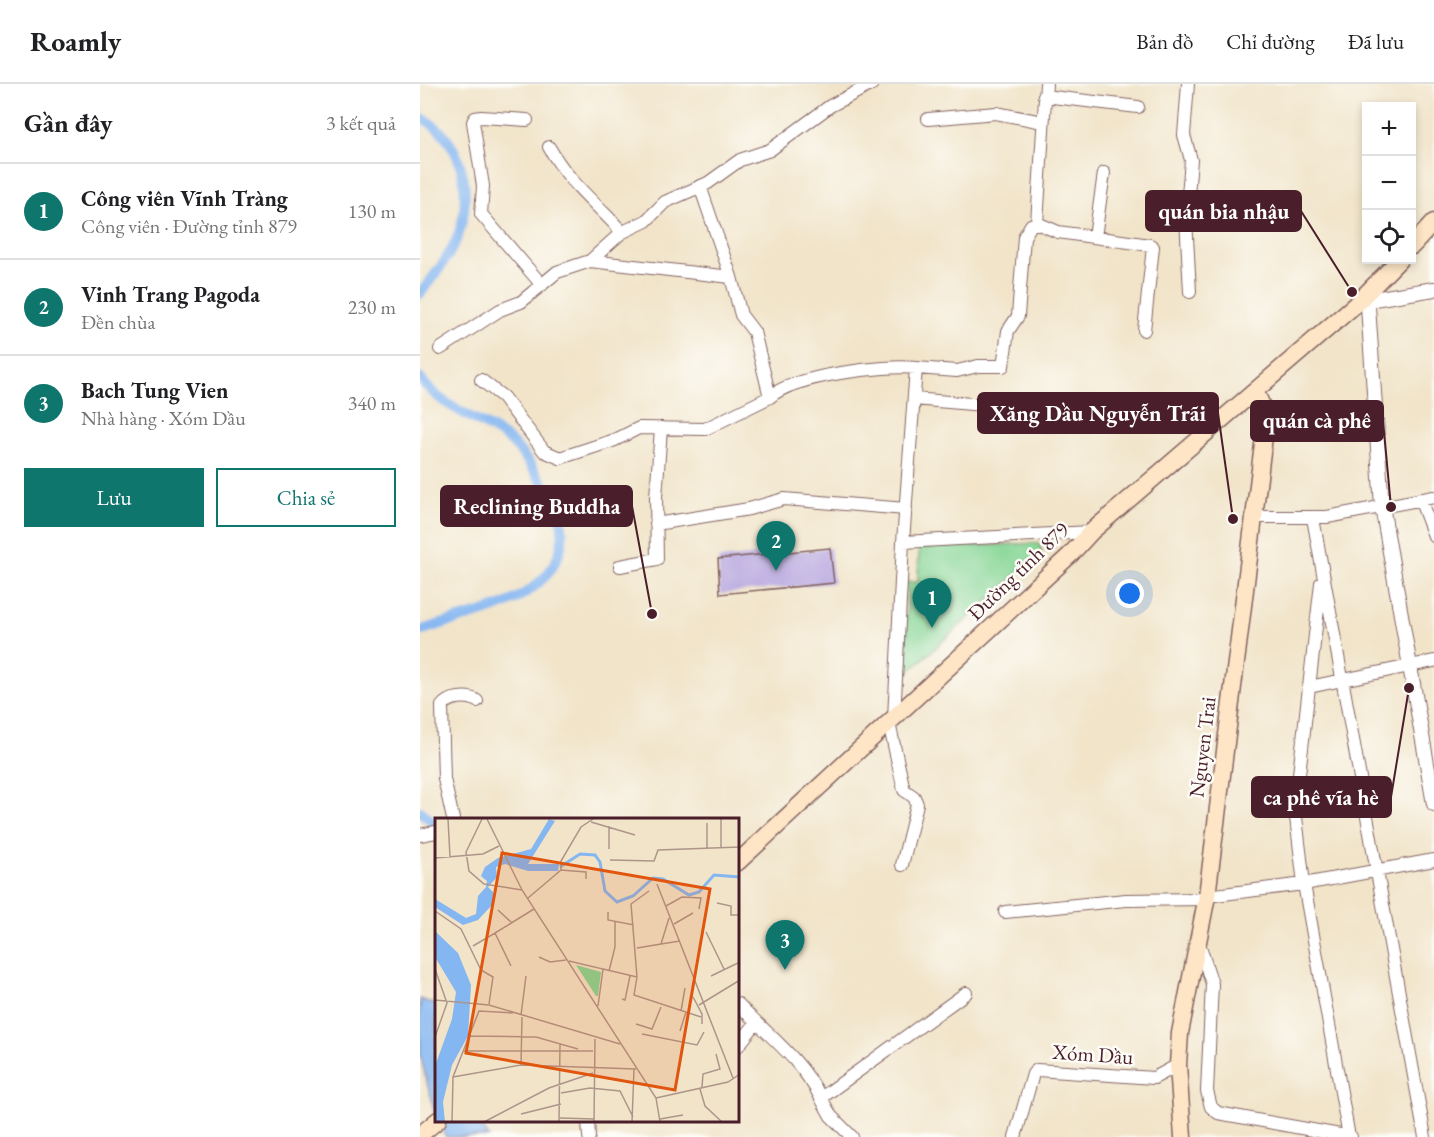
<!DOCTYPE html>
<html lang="vi">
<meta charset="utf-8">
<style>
:root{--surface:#fff;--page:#f2f2f2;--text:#202124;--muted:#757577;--line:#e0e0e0;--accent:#0f766e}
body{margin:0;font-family:"EB Garamond",serif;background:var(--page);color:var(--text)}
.controls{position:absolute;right:18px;top:18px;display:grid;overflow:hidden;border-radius:0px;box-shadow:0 3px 9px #0003}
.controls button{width:54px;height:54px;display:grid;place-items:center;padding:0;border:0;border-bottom:2px solid var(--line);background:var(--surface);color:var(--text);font:30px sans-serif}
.you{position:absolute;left:710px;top:510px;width:21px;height:21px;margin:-15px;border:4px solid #fff;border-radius:50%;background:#1a73e8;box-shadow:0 0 0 9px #1a73e833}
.badge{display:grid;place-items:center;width:39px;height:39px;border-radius:50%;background:var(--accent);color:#fff;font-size:20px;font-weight:700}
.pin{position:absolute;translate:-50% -50px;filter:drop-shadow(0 2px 3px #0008)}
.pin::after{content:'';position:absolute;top:32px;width:21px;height:18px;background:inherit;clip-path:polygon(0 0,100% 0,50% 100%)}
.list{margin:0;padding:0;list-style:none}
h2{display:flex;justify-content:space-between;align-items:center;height:78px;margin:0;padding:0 24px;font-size:26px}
h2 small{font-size:20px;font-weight:400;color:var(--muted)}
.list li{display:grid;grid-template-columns:39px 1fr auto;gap:18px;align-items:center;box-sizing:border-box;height:96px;padding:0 24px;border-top:2px solid var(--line)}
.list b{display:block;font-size:22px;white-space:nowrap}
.list p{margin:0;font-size:20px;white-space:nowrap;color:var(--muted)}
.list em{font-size:20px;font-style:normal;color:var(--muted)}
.actions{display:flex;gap:12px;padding:18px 24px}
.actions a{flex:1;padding:14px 0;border:2px solid var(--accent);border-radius:0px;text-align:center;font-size:21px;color:var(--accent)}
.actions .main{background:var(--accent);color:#fff}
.icon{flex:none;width:33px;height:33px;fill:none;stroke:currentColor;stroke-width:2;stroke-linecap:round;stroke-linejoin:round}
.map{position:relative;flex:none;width:1014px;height:1053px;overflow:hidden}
header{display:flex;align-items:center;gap:36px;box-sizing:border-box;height:84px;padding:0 30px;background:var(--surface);border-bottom:2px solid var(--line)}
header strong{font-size:28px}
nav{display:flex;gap:33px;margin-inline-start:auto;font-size:21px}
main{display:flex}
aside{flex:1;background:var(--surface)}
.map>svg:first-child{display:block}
.green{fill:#86d695;stroke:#687a60;stroke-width:1.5}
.water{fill:#84b6f1;stroke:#676a8e;stroke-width:1.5}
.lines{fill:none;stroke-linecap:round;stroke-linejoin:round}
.canal{stroke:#84b6f1;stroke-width:10}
.building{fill:#b6a5df}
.minor-casing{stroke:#846462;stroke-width:14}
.tertiary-casing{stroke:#846462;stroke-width:16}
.secondary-casing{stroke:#846462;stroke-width:19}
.minor{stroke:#fff;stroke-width:12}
.tertiary{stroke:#fff;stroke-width:14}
.secondary{stroke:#fde5c5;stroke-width:16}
.labels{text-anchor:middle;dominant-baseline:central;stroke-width:5;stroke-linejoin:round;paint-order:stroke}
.street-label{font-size:21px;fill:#4a1f2b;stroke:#fdfcf7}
.inset-river{fill:none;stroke:#84b6f1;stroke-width:3}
.inset-road{fill:none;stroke:#ae958a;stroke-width:1.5}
.view{fill:#e0560e;fill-opacity:0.15;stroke:#e0560e;stroke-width:3}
.inset-edge{fill:none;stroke:#4a1f2b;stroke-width:3}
.leader{fill:none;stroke:#4a1f2b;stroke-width:2}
.callout-dot{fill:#4a1f2b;stroke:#fdfcf7;stroke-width:2}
.callout{fill:#4a1f2b;stroke:#4a1f2b;stroke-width:2}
.callout-label{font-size:22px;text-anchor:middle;font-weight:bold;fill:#fff}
</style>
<header>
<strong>Roamly</strong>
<nav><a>Bản đồ</a><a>Chỉ đường</a><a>Đã lưu</a></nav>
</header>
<main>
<aside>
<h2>Gần đây<small>3 kết quả</small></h2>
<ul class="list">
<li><span class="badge">1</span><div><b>Công viên Vĩnh Tràng</b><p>Công viên · Đường tỉnh 879</p></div><em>130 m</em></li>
<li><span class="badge">2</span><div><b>Vinh Trang Pagoda</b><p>Đền chùa</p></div><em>230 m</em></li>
<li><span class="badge">3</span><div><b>Bach Tung Vien</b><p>Nhà hàng · Xóm Dầu</p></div><em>340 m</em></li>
</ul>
<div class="actions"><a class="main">Lưu</a><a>Chia sẻ</a></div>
</aside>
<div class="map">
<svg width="1014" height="1053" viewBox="0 0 1014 1053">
<rect width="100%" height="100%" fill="#fdfcf7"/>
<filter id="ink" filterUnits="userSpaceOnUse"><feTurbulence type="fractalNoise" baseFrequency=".0167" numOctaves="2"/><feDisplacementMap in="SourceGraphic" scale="12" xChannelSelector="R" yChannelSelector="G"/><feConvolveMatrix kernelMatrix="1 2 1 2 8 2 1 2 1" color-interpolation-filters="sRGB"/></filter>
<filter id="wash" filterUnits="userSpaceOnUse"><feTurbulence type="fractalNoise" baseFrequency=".008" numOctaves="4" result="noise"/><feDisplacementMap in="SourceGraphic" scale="24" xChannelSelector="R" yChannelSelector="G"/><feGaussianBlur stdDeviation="1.35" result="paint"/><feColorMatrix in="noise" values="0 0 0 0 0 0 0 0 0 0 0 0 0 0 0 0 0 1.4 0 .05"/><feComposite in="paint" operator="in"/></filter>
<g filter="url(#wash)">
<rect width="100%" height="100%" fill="#f1e4c9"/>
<path class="green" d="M619 459 622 468 486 590 487 498H498L499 464Z"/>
<path class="water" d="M0 915 16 921V1035L0 970Z
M17 1037H58L69 1053H26Z"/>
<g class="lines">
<path class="canal" d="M0 33C49 56 56 125 30 168 22 183 10 196 0 210
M0 294C22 324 56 333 85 353 104 367 117 392 130 411 156 452 139 490 99 513 69 530 32 535 0 547
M0 727 16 741"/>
</g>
<g id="blocks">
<path class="building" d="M410 464 414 499 300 510 298 475Z"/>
</g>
</g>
<g filter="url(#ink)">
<use href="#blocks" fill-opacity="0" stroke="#846462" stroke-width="1.5"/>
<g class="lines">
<g class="minor-casing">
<path id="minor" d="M768 0 764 51 771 76 766 134 770 208
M624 12 718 23
M508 35 576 29 623 38
M107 36 61 33 55 34 53 38 63 102 61 130 122 201
M129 63C148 98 175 118 202 148
M280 102 311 193
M617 139 638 148 730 161 733 163 724 246
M617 139 626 0
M675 153 684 89
M170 177 311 193 321 231 334 248 350 313
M20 265 80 226 101 218 137 188 170 177 201 149 226 137 245 118 288 99 320 76 350 66 410 22 452 0
M496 284 537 287 558 282H583L588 247 598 232 604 153 611 141 617 139
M61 296 83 313 124 367 140 374 195 356 219 344 285 345 350 313C372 292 465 280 496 284L483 458
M494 315 563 321 616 320V336
M1000 415 1014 452
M835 433H907L1014 413
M893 434 1005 1053
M236 440 329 425 364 415 486 425
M200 482 237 475 236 413 241 344
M901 499 875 725 884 800 929 1053
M889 603 1014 577
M474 634 483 458 671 448
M469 639 484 706 494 713 497 720 482 781
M33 735 24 695 22 622C29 613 48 611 57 617
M0 751 16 748
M787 812 884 800 1014 776
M585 828 706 816 785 815
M778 856 792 900 787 1007 791 1023 798 1029 931 1053
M318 920C349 952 380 974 401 1014
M318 962 336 939
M168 1036 169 1053
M432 1053 411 1032 401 1014 546 909
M595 1053 613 990 617 986 734 994 758 981"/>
</g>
<g class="tertiary-casing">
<path id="tertiary" d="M947 208 962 422 1014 720
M948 216 1014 205"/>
</g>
<g class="secondary-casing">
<path id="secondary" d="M992 162 1014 138
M318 778 650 471 671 448 936 220 979 176
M0 1051 18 1036
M763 1053 758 981 760 949 787 812 840 385C842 360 852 328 834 308"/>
</g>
<use href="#minor" class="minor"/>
<use href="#tertiary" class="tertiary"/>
<use href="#secondary" class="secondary"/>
</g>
</g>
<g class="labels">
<g class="street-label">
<text transform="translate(598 487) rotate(-44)">Đường tỉnh 879</text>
<text transform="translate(782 663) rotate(-83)">Nguyen Trai</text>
<text transform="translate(673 970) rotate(4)">Xóm Dầu</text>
</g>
</g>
<g transform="translate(15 734)">
<rect width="304" height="304" fill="#f1e4c9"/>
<path d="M141 147 166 154 163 178H161Z" fill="#86d695"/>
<path d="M114 1 120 3 93 46H124L123 53H93L70 46 61 49 62 59 53 69 58 74V86L43 102 28 107 0 89V81L31 100 41 96 43 78 51 69 52 63 46 58 50 49 63 40 96 31ZM0 113 23 135 36 167 33 218 17 247 8 284 10 304H0V248L17 201 21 174 0 139Z" fill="#84b6f1"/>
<path class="inset-river" d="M125 49 145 36 160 37 165 44 170 73 182 84 198 78 218 60 228 61 254 77 264 74 279 57 305 59"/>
<path class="inset-road" d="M13 1 15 39M47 1 31 34 34 53 49 66 87 72M52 1 87 72 221 280 225 304M156 4 200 17M272 5V31M174 8V31M286 30V1M0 40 48 36 64 28M175 42 219 43 223 32 305 29M151 61V54L126 52V43L146 9 158 1M222 66 298 260M93 80 126 52M282 85 296 88V97H305M231 88 247 79 266 80 264 91M63 92 77 105M0 93 26 111 46 152 58 159 54 186M173 94V102L199 107M239 106 258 95M271 114 289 151M60 115 99 91M226 126 245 123M38 128 60 115 76 148M202 130 226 126 234 100M104 139 115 144 131 142M134 143 168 151 163 188M0 151 12 185 0 219M168 151 202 159 196 86 214 73M174 153 180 129V103M276 158 305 144M202 159 199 177 266 199M258 179 267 196V206M187 181 190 182 195 158M0 182 54 187 185 226M264 187 305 162M246 193 250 170M86 197 91 158M201 206 217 211 226 189M245 213 251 194M207 216 262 227 269 214M34 218 101 219 143 231M28 233H158M86 247 87 199M18 259 86 247 201 251M267 269 268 256 285 251 281 236M265 271 270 288 287 304M126 275 155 270 185 273 198 299M221 280 293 264 305 256M86 296 126 286M125 300 159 301M225 301 248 297M17 304 18 259 44 193 78 195M49 304 114 270 158 255M124 304 125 226M159 304 160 221M197 304 199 251"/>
<path class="view" d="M67 35 275 71 240 272 31 235Z"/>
<rect width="304" height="304" class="inset-edge"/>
</g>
<path class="leader" d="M932 208L881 127M813 435L798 329M971 423L963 337M232 530L212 422M989 604L971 713"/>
<g class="callout-dot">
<circle cx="932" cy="208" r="6"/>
<circle cx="813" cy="435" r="6"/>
<circle cx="971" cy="423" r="6"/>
<circle cx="232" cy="530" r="6"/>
<circle cx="989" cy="604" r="6"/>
</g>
<g class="callout">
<rect x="726" y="107" width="155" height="40" rx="6"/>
<rect x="558" y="309" width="240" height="40" rx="6"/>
<rect x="831" y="317" width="132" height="40" rx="6"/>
<rect x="21" y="402" width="191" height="40" rx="6"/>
<rect x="832" y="693" width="139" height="40" rx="6"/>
</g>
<g class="callout-label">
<text x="804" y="135">quán bia nhậu</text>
<text x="678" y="337">Xăng Dầu Nguyễn Trãi</text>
<text x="897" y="344">quán cà phê</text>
<text x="117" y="430">Reclining Buddha</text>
<text x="901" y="721">ca phê vĩa hè</text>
</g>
</svg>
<div class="controls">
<button>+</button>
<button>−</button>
<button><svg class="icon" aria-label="locate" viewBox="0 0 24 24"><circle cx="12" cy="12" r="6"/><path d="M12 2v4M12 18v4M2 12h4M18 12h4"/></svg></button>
</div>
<div class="you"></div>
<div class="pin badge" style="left:512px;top:544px">1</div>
<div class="pin badge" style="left:356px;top:487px">2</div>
<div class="pin badge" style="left:365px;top:886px">3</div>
</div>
</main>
